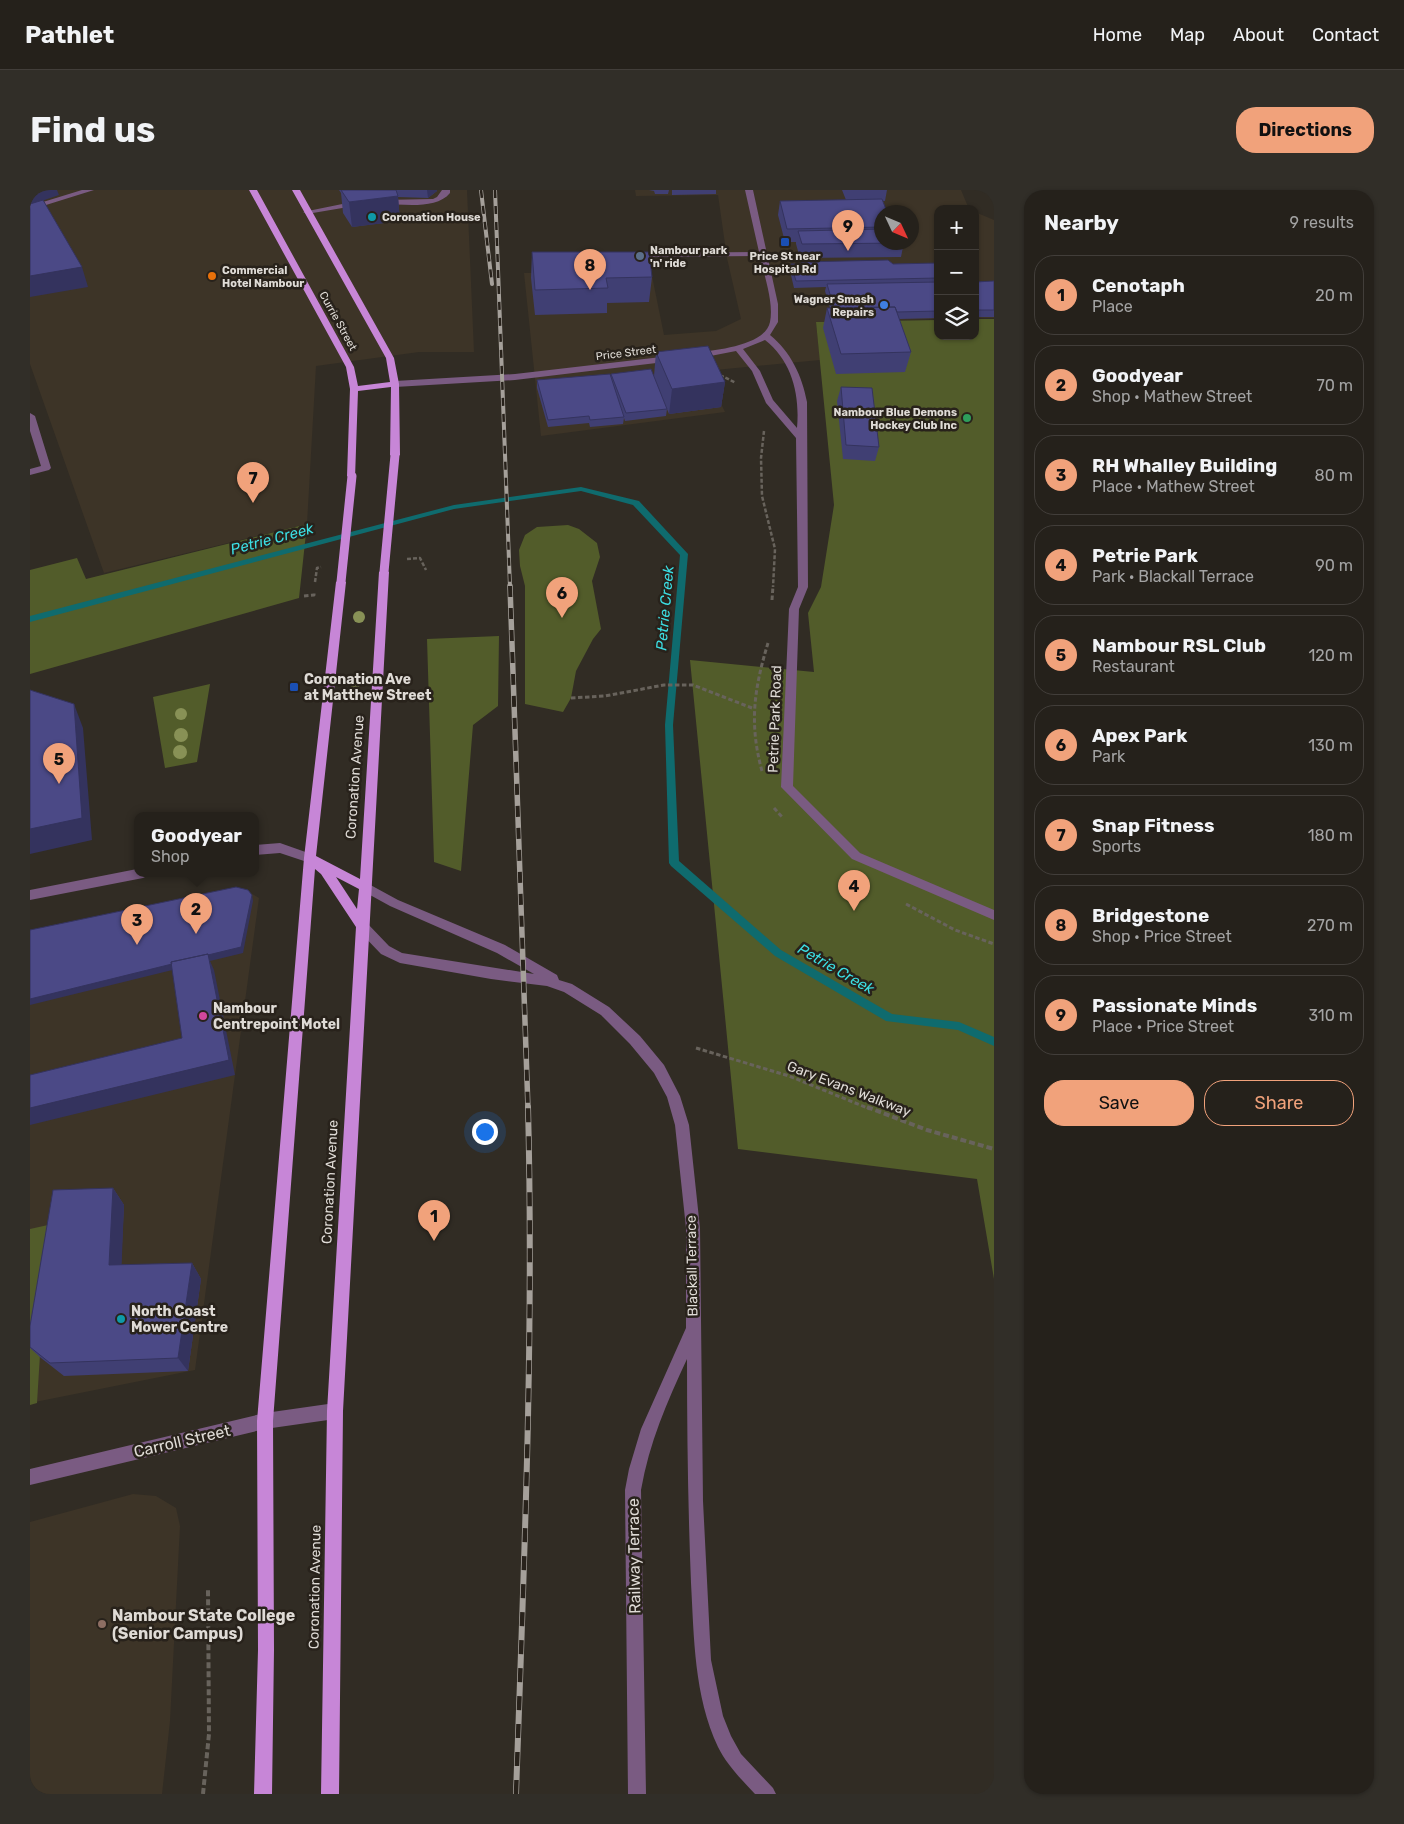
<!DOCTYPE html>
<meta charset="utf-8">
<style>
:root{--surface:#25211b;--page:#312e28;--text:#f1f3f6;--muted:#a3a3a3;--line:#423e3a;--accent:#f1a27b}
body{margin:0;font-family:Rubik,sans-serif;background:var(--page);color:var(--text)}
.controls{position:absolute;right:15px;top:15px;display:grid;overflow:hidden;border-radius:10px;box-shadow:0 1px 4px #0004}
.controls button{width:45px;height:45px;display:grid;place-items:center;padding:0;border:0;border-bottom:1px solid var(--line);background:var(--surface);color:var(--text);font:25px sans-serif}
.compass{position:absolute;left:844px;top:15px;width:45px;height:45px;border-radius:50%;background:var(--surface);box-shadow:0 1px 4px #0004;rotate:134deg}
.you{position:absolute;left:454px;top:941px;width:18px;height:18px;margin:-12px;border:4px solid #fff;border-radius:50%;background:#1a73e8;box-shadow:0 0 0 8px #1a73e833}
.badge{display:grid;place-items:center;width:32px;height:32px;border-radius:50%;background:var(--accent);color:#111;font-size:16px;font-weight:700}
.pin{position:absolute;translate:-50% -41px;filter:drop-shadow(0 1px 2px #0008)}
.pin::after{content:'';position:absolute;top:26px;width:18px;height:15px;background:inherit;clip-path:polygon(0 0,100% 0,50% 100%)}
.popup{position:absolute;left:104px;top:622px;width:125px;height:65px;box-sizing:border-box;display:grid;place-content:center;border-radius:10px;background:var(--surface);filter:drop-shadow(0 1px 4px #0005);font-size:16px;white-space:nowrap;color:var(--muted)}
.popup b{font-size:19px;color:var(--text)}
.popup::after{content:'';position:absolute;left:50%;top:100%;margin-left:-10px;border:10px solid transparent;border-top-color:var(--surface)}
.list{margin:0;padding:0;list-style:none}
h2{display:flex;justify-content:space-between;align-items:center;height:65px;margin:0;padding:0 20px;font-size:21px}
h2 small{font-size:16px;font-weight:400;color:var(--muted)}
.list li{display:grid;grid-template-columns:32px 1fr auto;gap:15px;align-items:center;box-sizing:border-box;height:80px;margin:0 10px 10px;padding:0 10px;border:1px solid var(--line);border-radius:20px}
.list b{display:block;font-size:19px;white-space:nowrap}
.list p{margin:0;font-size:16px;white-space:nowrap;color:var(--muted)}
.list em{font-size:16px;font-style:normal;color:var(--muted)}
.actions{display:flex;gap:10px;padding:15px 20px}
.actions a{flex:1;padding:11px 0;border:1px solid var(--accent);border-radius:20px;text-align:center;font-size:18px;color:var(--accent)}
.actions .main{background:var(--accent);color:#111}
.icon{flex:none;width:28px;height:28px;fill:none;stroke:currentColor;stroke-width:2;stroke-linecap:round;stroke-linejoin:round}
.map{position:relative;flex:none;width:964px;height:1604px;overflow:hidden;border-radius:20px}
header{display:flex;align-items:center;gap:30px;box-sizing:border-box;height:70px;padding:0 25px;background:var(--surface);border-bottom:1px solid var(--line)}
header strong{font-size:24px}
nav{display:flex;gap:28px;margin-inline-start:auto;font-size:18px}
.intro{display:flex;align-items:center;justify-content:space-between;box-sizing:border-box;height:120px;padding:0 30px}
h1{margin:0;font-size:35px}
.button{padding:12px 22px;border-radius:20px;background:var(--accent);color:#111;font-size:18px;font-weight:700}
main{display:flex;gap:30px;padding:0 30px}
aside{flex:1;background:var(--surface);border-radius:20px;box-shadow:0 1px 4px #0004}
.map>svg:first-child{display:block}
.built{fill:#3d3427;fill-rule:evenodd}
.green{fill:#525c2a}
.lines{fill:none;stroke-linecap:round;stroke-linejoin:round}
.stream{fill:#0f6b6e;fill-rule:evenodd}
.path-far2{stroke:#68635c;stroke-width:2.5;stroke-dasharray:4 2;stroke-linecap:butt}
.path-far1{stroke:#68635c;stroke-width:3;stroke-dasharray:4.5 2.5;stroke-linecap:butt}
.path{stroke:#68635c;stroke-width:4;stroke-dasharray:6 3;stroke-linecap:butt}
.minor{fill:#7a5b82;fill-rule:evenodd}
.major{fill:#c786d7;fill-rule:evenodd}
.rail-far2-casing{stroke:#a5a09a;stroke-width:4}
.rail-far1-casing{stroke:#a5a09a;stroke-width:5.5}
.rail-casing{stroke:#a5a09a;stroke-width:6}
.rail-far2{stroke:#28221b;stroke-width:2.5;stroke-dasharray:8;stroke-linecap:butt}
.rail-far1{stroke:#28221b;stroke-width:4;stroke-dasharray:11;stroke-linecap:butt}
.rail{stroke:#28221b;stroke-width:4.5;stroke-dasharray:14;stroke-linecap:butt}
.major-bridge{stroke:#c786d7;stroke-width:9}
.tree{fill:#889156}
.wall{fill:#403f73}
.shaded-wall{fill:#34335e}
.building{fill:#4b4986;stroke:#34335e}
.culture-dot{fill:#0f9aa8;stroke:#28221b;stroke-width:2}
.transit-dot{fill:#1a4fb4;stroke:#28221b;stroke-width:2}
.service-dot{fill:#5c6f8a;stroke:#28221b;stroke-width:2}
.food-dot{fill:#e8710a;stroke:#28221b;stroke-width:2}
.shop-dot{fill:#3f7fe0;stroke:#28221b;stroke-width:2}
.leisure-dot{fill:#2e9e5b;stroke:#28221b;stroke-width:2}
.hotel-dot{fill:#d1479c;stroke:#28221b;stroke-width:2}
.education-dot{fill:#8d6e63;stroke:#28221b;stroke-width:2}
.labels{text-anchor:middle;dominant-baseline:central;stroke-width:5;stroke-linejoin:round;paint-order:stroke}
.far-poi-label{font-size:11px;font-weight:bold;fill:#dfdbd6;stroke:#28221b;text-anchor:start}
.far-street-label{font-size:11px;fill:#dfdbd6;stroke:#28221b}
.poi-label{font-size:14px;font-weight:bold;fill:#dfdbd6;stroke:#28221b;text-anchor:start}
.street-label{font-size:14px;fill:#dfdbd6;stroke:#28221b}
.water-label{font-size:15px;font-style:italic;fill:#3cdee3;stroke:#28221b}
.near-street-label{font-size:16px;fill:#dfdbd6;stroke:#28221b}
.near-poi-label{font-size:16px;font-weight:bold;fill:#dfdbd6;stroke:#28221b;text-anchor:start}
</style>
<header>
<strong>Pathlet</strong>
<nav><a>Home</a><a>Map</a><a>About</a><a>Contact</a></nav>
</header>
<div class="intro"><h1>Find us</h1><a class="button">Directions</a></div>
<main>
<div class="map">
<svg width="964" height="1604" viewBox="0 0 964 1604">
<rect width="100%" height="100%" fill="#312c24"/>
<path class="built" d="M0 0H437L444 162H389L286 176 277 334 74 383 0 174Z
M605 0H931L939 19H908V129L786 132 790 170 675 181 695 222 511 246 494 83 621 81 634 145 686 141 711 129 697 68 688 5 606 6ZM852 22H882V52H852Z
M945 22 964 30V128H945Z
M214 699 229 708 165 1180 0 1213V745Z
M103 1304 126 1306 146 1318 150 1336 140 1531 132 1604H0V1332Z"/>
<path class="green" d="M945 129H964V1089L947 989 708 959 660 470 784 482 778 423 791 397 804 315 786 132 908 130V146H945Z
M277 334 269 408 0 484V380L47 368 56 389Z
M538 335 549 339 567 353 570 367 562 391 571 439 563 449 546 481 541 508 533 522 495 514V396L490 376 489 360 495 345 507 337Z
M469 446 468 516 443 535 431 681 404 672 397 449Z
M180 494 167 572 135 578 123 507Z
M18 1035 7 1213 0 1215V1039Z"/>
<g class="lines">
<path class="stream" d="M551 297 609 311 658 364 643 535 649 671 751 760 862 824 929 832 964 847V856L928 840 856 831 745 766 641 676 639 673 635 535 650 365 603 315 551 301 424 319 0 432V426L424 315Z"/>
<path class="path-far2" d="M690 185 706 193
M734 241 731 268 732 306 745 359 743 397
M377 369 390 368 396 380
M285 392 287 378 291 377"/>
<path class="path-far1" d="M274 406 284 405V401
M742 410 743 396
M541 508 575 506 634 495H663L722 518
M732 581C719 534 724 499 738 453
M744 618 753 628
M876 714 925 740 964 754
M666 858 759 886 840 919"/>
<path class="path" d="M837 917 897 940 964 959
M173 1604 179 1544 178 1399"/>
<path class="minor" d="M52 0H64L0 20V16Z
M412 0H420V3C406 20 373 14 352 14L348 12 352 10 403 9 407 7Z
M715 0H723L748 114V132L740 145C761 162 772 186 777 212L778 397 769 419 763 596 830 663 964 720V730L822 669 751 597 759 419 768 397 766 248 736 213 722 181 706 161 665 169 661 166 665 163C685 160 735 156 740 132 744 112 734 86 730 66L602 67 598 65 602 63 729 62ZM735 150C762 171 770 205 767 238L743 210 730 181 713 159Z
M327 11 331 13 330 15 277 24 273 22Z
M640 166 643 167V171L485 190 365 197 361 194 365 191 485 184Z
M0 223 5 226 21 278 19 280 0 285V279L11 276 0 241Z
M250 653 284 665 286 668 284 671 280 673 250 663 225 665V655Z
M107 679V683H119L117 686 113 688 0 710V700Z
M335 692 368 710 475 755 527 785 529 790 542 794 579 817 610 846 634 875 650 906 659 935 670 1038 673 1311 681 1470 693 1526 701 1546 711 1564 743 1598 746 1604H725C711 1589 697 1575 688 1557 664 1506 664 1447 661 1393 658 1318 657 1244 657 1169 637 1212 619 1253 611 1300L616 1604H598L595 1300 599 1279 611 1239 656 1138V1038L645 935 637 907 624 883 600 854 571 825 534 802 517 796 461 789 370 773 351 764 328 740 326 736 328 732H336L359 756 372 763 504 784 467 763 360 716 331 700 329 697 331 694Z
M305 1213 310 1216 313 1221 310 1226 305 1229 235 1239 0 1295V1279L235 1223Z"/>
<path class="major" d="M219 0H227L324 177 328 196 360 192 356 168 262 0H270L364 168 369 194 370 265 365 268 360 265 361 197 328 201 325 288 322 289 317 286 320 199 316 177Z
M354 379 359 382 313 1221 309 1604H291L297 1221 326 737 291 684 285 679 243 1231 244 1460 242 1604H224L228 1460 227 1231 274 668 306 392 311 389 316 392 286 666 330 689 349 382ZM306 687 329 699 327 719Z"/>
<g class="rail-far2-casing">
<path id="rail-far2" d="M451 0 462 94
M465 0 480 397"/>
</g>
<g class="rail-far1-casing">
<path id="rail-far1" d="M480 396 498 919"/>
</g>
<g class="rail-casing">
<path id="rail" d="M486 1604C494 1375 504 1146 498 917"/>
</g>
<use href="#rail-far2" class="rail-far2"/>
<use href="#rail-far1" class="rail-far1"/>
<use href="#rail" class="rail"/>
<path class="major-bridge" d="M354 382 365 265
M311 392 322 286"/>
</g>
<g class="tree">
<circle cx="329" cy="427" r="6"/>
<circle cx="325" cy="492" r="6"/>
<circle cx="151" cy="524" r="6"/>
<circle cx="151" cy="545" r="7"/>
<circle cx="150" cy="562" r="7"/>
</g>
<path class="wall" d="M309 0H407V1L398 8 368 7 370 31 322 37 313 23 311 3Z
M619 0H639L638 4H625L624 1Z
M642 0H686V4L642 5Z
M812 0H857L855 11H852V52H874L871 67 770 68 766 54V52H755L748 25 750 11 816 10Z
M502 62 622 87 619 112 577 113V123L505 125 501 88Z
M771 72 863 74 908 73V128L869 129 881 162 875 182 806 184 793 138 797 118H800L795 101 796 97 764 98 760 81 761 74H771Z
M964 91V127H945V92Z
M626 162 695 192 691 217 639 224 637 219 636 226 595 231 594 228 593 234 560 237 559 233 518 237 507 198V190L581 186V184L624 186Z
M811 197 849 257 845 271 813 269 807 211Z
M83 998 94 1015 91 1075 162 1073 171 1089 158 1181 34 1186 11 1168 0 1158V1136Z"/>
<path class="shaded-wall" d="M0 0H27L29 5 0 15Z
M397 0H407V1L398 8Z
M368 6 370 31 322 37 319 12Z
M52 77 58 97 0 107V86Z
M695 192 691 217 639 224 642 199Z
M44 514 53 538 62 650 0 664V639Z
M222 705 223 711 213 763 180 771 184 780 205 885 0 935V918L199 870 179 771 0 815V809Z
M83 998 94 1015 91 1090 79 1075Z
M162 1073 171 1089 158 1181 148 1168Z"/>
<path class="building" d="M311 0H366L368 6 319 12Z
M852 9 857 22H852V37L757 39 750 11Z
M13 10 52 77 0 86V14Z
M852 39V52L874 53 772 54 768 41Z
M502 62H619L622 87 576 88 578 98 505 100Z
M858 70 863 74 908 73V88L766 91 761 74H773L771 72Z
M964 91V120H945V92Z
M908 92V121L867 122 865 117 804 118 797 94Z
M865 117 881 162 811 164 797 118Z
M678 156 695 192 642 199 626 162Z
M621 179 637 219 596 223 581 184Z
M580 184 594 227 560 230 559 226 518 230 507 190Z
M811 197 842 198 849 257 816 255Z
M0 500 44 514 52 628 0 639Z
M206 697 218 700 222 705 211 757 178 765V764L141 772 142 774 0 809V740Z
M178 764 199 870 0 918V885L152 848 141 772Z
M83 998 79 1075 162 1073 148 1168 20 1173 0 1157V1136L23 1000Z"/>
<g class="culture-dot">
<circle cx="342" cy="27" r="5"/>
<circle cx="91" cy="1129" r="5"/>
</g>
<g class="transit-dot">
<rect x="750" y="47" width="10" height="10" rx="2.5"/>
<rect x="259" y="492" width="10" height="10" rx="2.5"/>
</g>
<circle class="service-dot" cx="610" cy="66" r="5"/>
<circle class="food-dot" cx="182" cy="86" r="5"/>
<circle class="shop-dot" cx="854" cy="115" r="5"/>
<circle class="leisure-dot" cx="937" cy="228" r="5"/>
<circle class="hotel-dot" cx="173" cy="826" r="5"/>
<circle class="education-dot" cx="72" cy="1434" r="5"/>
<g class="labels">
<g class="far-poi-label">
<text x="352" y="27">Coronation House</text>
<text x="620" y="60">Nambour park<tspan x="620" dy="13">'n' ride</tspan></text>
<text x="755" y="66" text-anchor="middle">Price St near<tspan x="755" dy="13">Hospital Rd</tspan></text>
<text x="192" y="80">Commercial<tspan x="192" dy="13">Hotel Nambour</tspan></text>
<text x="844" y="109" text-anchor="end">Wagner Smash<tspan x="844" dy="13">Repairs</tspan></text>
<text x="927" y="222" text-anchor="end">Nambour Blue Demons<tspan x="927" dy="13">Hockey Club Inc</tspan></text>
</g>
<g class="far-street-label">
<text transform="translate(308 131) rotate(61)">Currie Street</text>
<text transform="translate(596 163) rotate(-7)">Price Street</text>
</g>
<g class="poi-label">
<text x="274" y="489">Coronation Ave<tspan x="274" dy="16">at Matthew Street</tspan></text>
<text x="183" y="818">Nambour<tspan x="183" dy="16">Centrepoint Motel</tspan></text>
<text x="101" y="1121">North Coast<tspan x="101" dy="16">Mower Centre</tspan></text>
</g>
<g class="street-label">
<text transform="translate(745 529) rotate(-88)">Petrie Park Road</text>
<text transform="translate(325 587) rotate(-86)">Coronation Avenue</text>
<text transform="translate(819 899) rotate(21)">Gary Evans Walkway</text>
<text transform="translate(300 992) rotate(-87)">Coronation Avenue</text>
<text transform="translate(662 1076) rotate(-91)">Blackall Terrace</text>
<text transform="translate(285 1397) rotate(-89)">Coronation Avenue</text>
</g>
<g class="water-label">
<text transform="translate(242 349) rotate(-15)">Petrie Creek</text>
<text transform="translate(635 418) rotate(-85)">Petrie Creek</text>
<text transform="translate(806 779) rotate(30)">Petrie Creek</text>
</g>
<g class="near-street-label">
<text transform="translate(152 1251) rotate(-13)">Carroll Street</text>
<text transform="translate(604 1366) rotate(-91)">Railway Terrace</text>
</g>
<g class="near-poi-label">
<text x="82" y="1425">Nambour State College<tspan x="82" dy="18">(Senior Campus)</tspan></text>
</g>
</g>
</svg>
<div class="controls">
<button>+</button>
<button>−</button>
<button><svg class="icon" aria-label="layers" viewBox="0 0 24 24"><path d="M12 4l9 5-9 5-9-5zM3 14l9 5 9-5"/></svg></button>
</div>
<svg class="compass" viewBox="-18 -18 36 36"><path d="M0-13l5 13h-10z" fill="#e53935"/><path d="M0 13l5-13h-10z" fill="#a3a3a3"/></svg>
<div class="you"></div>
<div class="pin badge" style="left:404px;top:1051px">1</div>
<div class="pin badge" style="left:166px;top:744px">2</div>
<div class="popup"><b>Goodyear</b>Shop</div>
<div class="pin badge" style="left:107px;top:755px">3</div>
<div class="pin badge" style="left:824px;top:721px">4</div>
<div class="pin badge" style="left:29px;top:594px">5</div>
<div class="pin badge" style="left:532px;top:428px">6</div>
<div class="pin badge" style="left:223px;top:313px">7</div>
<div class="pin badge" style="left:560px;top:100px">8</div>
<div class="pin badge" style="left:818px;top:61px">9</div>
</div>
<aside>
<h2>Nearby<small>9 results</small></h2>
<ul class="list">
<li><span class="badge">1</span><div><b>Cenotaph</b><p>Place</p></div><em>20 m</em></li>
<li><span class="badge">2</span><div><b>Goodyear</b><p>Shop · Mathew Street</p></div><em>70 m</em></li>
<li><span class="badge">3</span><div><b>RH Whalley Building</b><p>Place · Mathew Street</p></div><em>80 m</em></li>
<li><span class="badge">4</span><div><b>Petrie Park</b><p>Park · Blackall Terrace</p></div><em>90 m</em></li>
<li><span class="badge">5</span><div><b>Nambour RSL Club</b><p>Restaurant</p></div><em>120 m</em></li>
<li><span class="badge">6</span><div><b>Apex Park</b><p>Park</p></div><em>130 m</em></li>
<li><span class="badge">7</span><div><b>Snap Fitness</b><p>Sports</p></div><em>180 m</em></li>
<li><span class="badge">8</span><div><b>Bridgestone</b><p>Shop · Price Street</p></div><em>270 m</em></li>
<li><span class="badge">9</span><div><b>Passionate Minds</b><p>Place · Price Street</p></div><em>310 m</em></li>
</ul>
<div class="actions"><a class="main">Save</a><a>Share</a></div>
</aside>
</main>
